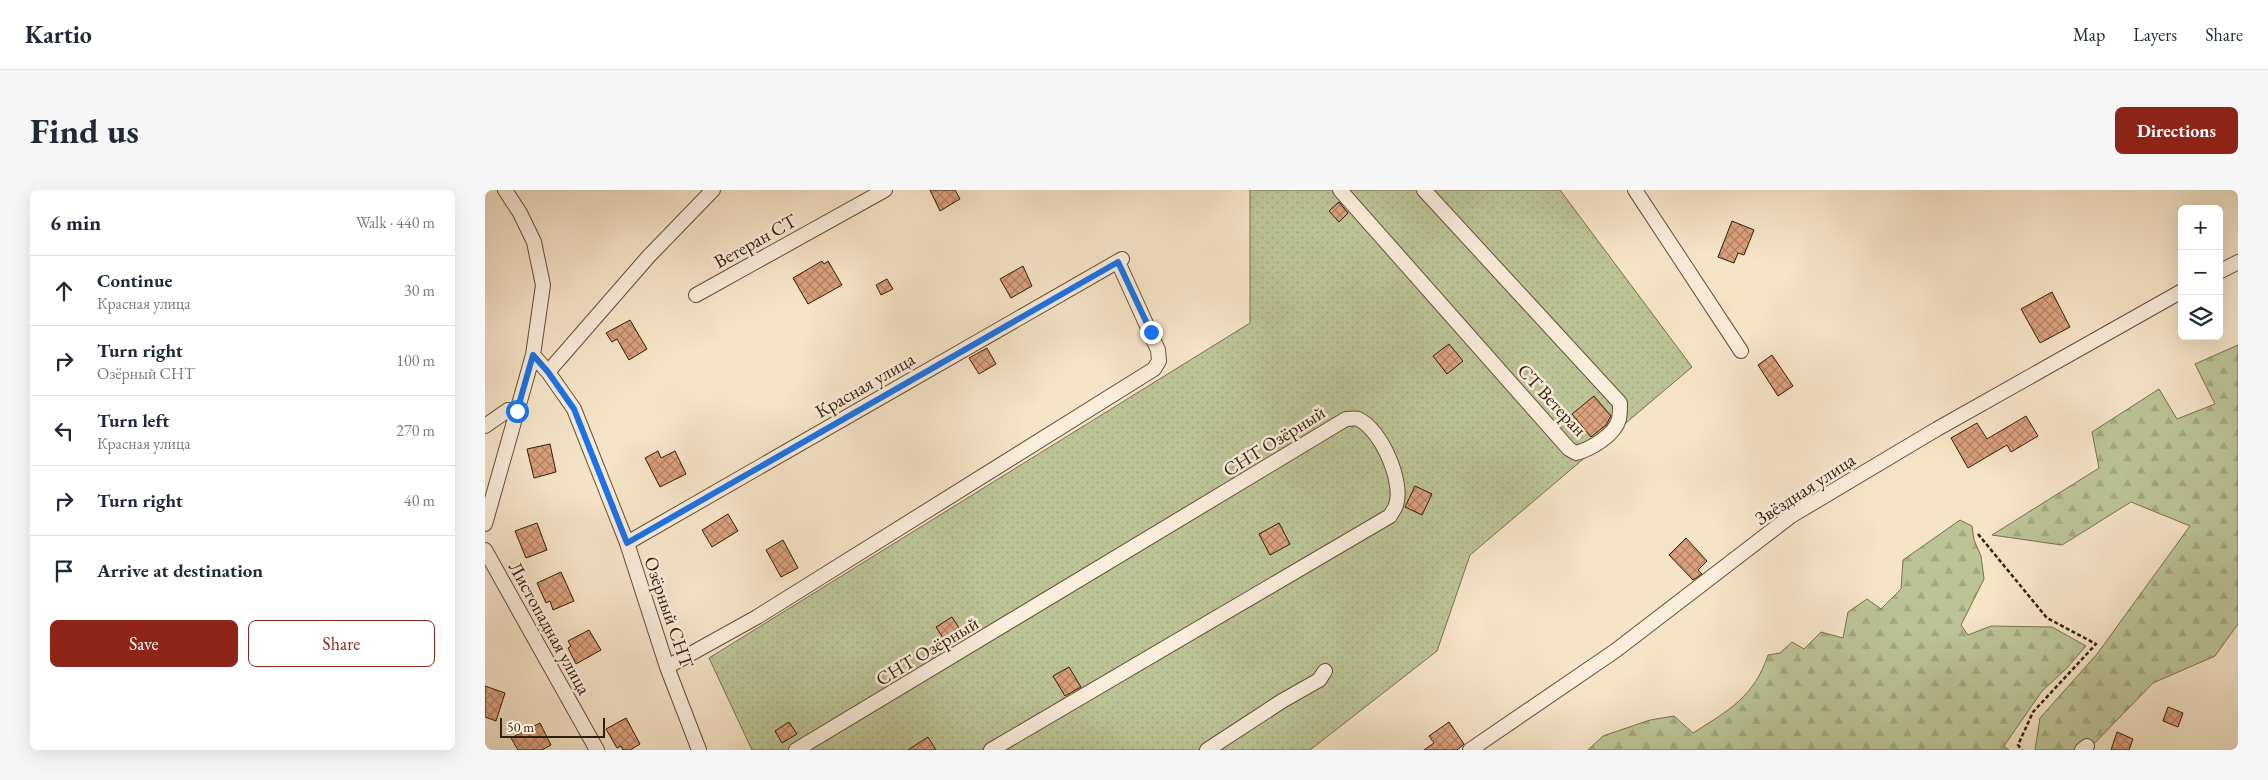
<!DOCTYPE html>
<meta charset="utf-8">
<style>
:root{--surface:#fff;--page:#f6f6f7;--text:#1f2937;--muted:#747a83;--line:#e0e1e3;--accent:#8f2418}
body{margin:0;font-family:"EB Garamond",serif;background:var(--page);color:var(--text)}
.controls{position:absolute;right:15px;top:15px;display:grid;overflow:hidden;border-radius:8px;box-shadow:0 5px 20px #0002}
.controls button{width:45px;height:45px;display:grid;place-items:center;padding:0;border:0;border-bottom:1px solid var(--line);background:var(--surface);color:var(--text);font:25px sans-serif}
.scale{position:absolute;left:15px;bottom:12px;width:105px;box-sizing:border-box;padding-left:5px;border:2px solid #331d09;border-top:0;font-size:14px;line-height:18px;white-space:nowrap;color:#331d09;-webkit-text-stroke:4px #f9eddb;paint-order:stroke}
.stop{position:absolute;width:15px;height:15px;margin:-11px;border:4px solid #1a73e8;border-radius:50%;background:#fff}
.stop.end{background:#1a73e8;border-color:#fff;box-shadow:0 1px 5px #0008}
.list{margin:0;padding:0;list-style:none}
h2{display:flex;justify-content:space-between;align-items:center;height:65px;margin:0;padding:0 20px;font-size:21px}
h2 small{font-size:16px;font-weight:400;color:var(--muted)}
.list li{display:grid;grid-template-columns:32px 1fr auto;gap:15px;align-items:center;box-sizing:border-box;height:70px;padding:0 20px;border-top:1px solid var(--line)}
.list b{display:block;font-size:19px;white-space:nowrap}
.list p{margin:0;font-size:16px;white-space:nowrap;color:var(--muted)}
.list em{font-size:16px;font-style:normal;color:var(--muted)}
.actions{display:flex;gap:10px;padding:15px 20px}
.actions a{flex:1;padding:11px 0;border:1px solid var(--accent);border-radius:8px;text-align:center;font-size:18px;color:var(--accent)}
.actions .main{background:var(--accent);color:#fff}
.icon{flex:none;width:28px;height:28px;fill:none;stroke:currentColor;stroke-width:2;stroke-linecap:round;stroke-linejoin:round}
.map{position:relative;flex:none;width:1753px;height:560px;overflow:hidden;border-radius:8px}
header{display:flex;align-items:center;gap:30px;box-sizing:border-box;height:70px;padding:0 25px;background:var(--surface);border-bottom:1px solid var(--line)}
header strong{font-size:24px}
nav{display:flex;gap:28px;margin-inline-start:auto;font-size:18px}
.intro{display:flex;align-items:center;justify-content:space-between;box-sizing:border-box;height:120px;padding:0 30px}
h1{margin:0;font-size:35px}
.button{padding:12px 22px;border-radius:8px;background:var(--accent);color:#fff;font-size:18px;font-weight:700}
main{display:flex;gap:30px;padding:0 30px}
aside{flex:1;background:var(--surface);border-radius:8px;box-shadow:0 5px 20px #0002}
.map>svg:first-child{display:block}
.grass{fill:url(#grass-dots);stroke:#787050}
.forest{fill:url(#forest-firs);stroke:#787050}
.building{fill:url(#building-cross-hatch);stroke:#331d09}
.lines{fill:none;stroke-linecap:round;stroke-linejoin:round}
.street-casing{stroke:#644f38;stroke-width:16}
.path{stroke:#331d09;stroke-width:2.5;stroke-dasharray:4 2.5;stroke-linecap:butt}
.street{stroke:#f9eddb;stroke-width:14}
.route{stroke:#1a73e8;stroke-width:6}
.labels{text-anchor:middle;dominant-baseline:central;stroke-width:5;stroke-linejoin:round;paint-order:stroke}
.street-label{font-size:19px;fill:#331d09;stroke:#f9eddb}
</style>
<header>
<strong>Kartio</strong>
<nav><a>Map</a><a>Layers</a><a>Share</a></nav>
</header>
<div class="intro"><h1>Find us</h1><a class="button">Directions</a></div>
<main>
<aside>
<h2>6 min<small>Walk · 440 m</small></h2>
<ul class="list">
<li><svg class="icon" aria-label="ahead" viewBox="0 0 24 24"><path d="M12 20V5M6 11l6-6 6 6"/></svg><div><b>Continue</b><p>Красная улица</p></div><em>30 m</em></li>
<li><svg class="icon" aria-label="right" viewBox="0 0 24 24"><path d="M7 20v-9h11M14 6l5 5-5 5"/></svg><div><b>Turn right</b><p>Озёрный СНТ</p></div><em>100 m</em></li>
<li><svg class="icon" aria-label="left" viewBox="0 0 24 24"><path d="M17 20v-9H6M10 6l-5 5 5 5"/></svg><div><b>Turn left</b><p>Красная улица</p></div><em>270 m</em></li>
<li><svg class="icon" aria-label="right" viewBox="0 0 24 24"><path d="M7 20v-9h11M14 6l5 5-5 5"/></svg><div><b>Turn right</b></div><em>40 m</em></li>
<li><svg class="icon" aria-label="arrive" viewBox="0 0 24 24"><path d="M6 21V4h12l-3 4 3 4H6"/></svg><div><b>Arrive at destination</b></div></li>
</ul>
<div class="actions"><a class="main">Save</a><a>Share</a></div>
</aside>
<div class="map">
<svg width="1753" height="560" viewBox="0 0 1753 560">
<defs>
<pattern id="grass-dots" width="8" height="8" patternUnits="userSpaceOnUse" patternTransform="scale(1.25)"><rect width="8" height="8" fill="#bcc496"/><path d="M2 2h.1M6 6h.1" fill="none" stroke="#a2a880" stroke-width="1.8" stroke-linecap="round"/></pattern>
<pattern id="forest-firs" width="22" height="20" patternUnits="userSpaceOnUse" patternTransform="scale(1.25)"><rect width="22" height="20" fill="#bcc496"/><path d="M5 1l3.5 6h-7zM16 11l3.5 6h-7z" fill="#a2a880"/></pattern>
<pattern id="building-cross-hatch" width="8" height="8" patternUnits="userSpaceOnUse" patternTransform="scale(1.25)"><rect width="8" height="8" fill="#dba07c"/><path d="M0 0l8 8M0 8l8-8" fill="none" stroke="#b28264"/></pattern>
</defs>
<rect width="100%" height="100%" fill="#f6e4c7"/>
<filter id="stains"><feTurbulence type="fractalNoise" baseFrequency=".004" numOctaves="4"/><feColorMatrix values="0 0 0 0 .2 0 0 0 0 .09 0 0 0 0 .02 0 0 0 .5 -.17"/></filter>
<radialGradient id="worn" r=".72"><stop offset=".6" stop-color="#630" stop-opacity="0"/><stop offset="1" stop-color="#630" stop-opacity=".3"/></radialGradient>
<path class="grass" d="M765 0H1075L1207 177 985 365 952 461 825 560H267L224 468 765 133Z"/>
<path class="forest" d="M1753 155V434L1730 466 1668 493 1603 560H1550L1555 528 1612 464 1705 336 1646 312 1577 355 1507 345 1614 278 1607 242 1674 199 1692 229 1730 214 1710 174Z
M1475 330 1487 336 1489 350 1496 366 1499 389 1476 435 1483 445 1506 436 1567 437 1601 456 1581 479 1557 501 1519 556 1524 560H1103L1118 546 1165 530 1189 526 1208 543C1244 520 1269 507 1283 465L1295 463 1307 452 1319 459 1336 442 1358 448 1363 422 1382 409 1396 419 1416 399 1418 370Z"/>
<path class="building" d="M445 0H470L475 9 455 21Z
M854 12 863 23 854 32 844 21Z
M1247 31 1269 40 1259 65 1253 63 1249 73 1233 67Z
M337 71 339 74 343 71 357 95 323 114 308 88Z
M538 76 547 96 526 108 515 89Z
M402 89 408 99 396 105 391 95Z
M1567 102 1585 137 1555 153 1536 119Z
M145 130 162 159 144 170 132 149 127 152 121 143Z
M964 154 978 171 962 184 948 166Z
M502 158 511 174 494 184 484 168Z
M1287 165 1308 196 1293 206 1273 175Z
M1109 206 1126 226 1121 235 1106 247 1087 224Z
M1541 226 1553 246 1526 262 1522 255 1483 278 1466 248 1492 233 1502 249Z
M65 254 71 282 49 288 42 259Z
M173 261 176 268 190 261 201 284 175 297 160 268Z
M930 296 947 304 937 325 920 317Z
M243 324 253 341 227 357 217 340Z
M52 333 62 360 41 368 30 341Z
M794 333 805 354 785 365 774 344Z
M1201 348 1222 371 1213 380 1217 384 1208 390 1184 365Z
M298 350 313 378 296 387 281 360Z
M76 382 89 411 68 420 65 411 61 413 52 393Z
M467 427 476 441 460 451 451 437Z
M104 440 116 460 91 474 83 458 86 456 83 451Z
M584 477 596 497 580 506 568 486Z
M0 496 20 503 11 531 0 527Z
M1683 517 1698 523 1693 537 1678 531Z
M141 528 155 554 145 560H138L136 556 132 558 121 539Z
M304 532 312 544 297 553 290 541Z
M964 532 979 554 977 556 972 560H939L949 553 944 546Z
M55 533 66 555 57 560H33L26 548Z
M1632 542 1648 549 1644 560H1626Z
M443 547 451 560H423Z"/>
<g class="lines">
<g class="street-casing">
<path id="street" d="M855 0 1084 259 1091 263C1106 259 1130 245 1134 229 1135 224 1135 218 1135 213L939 0
M1150 0 1256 161
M1734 82 1753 72
M211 105 400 0
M48 165 63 182 89 219 142 353 182 477 214 560
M63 182 164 66 228 0
M0 236 23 220 32 221
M0 334 48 165 58 95 49 52 35 23 20 0
M142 353 637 69
M0 360 112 560
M182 477 272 427 669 179 674 171 673 160 633 72
M311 560 861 229C865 229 870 228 873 229 896 239 919 292 911 315 910 319 907 322 905 326L506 560
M722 560 797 511 834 490 840 481
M985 560 1130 461 1306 326 1452 239 1697 101
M1597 560 1602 556"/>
</g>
<path class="path" d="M1493 344 1562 428 1611 454 1548 522 1533 555 1537 560"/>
<use href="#street" class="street"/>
</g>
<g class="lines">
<path class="route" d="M32 221 48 165 63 182 89 219 142 353 633 72 666 142"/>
</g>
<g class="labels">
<g class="street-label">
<text transform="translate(270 51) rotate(-29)">Ветеран СТ</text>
<text transform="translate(380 195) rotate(-30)">Красная улица</text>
<text transform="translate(1067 210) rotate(47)">СТ Ветеран</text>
<text transform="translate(789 251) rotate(-32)">СНТ Озёрный</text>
<text transform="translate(1320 299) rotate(-33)">Звёздная улица</text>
<text transform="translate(184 422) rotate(71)">Озёрный СНТ</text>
<text transform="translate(65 438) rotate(61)">Листопадная улица</text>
<text transform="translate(442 461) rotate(-31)">СНТ Озёрный</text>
</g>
</g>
<rect width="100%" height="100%" filter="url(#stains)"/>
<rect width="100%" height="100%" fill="url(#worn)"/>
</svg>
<div class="controls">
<button>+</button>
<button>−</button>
<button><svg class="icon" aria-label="layers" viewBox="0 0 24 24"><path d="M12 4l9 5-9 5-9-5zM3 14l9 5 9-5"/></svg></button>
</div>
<div class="scale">50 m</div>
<div class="stop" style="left:32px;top:221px"></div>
<div class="stop end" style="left:666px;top:142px"></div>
</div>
</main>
